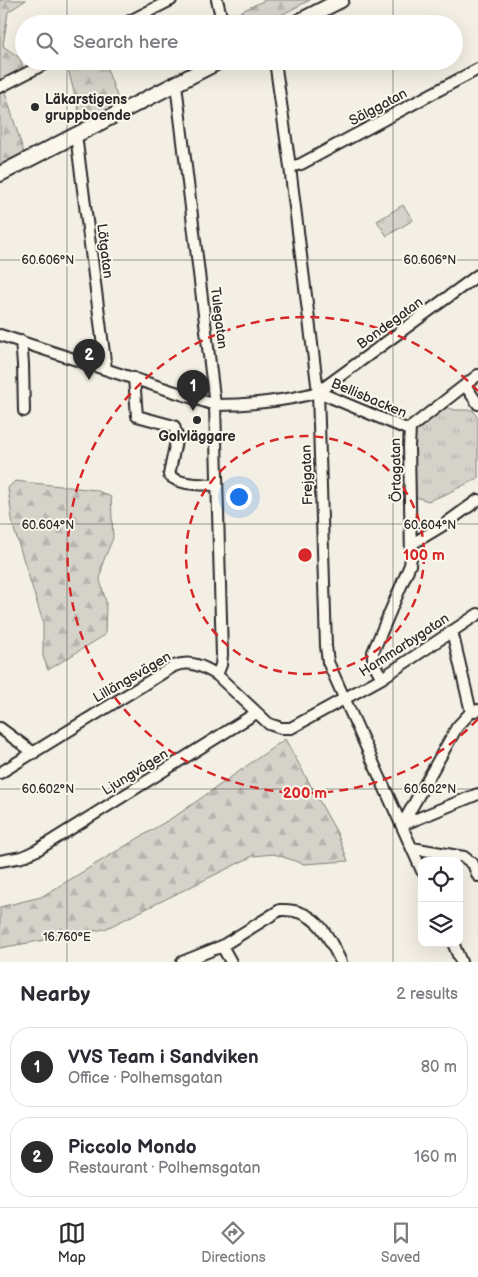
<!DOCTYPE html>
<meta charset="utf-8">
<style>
:root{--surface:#fff;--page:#f2f2f3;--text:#2b2b33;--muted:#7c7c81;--line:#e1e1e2;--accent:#2b2b2b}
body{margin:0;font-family:"Balsamiq Sans",sans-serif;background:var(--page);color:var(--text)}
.controls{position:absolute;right:15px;bottom:15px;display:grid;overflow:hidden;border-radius:10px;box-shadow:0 5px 20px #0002}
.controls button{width:45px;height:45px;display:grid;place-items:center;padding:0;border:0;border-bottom:1px solid var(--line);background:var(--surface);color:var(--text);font:25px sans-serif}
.you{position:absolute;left:238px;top:496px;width:18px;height:18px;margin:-12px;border:4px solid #fff;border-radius:50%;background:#1a73e8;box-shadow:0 0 0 8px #1a73e833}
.badge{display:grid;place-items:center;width:32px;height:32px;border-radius:50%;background:var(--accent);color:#fff;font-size:16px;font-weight:700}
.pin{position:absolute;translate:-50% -41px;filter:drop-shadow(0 1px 2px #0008)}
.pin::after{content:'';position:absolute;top:26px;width:18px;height:15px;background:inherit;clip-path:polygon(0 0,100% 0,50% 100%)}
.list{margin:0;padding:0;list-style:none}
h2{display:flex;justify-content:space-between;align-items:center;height:65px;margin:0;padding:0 20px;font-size:21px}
h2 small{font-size:16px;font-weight:400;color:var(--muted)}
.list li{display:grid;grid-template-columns:32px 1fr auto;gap:15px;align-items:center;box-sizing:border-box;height:80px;margin:0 10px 10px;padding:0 10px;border:1px solid var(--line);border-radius:20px}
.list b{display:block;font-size:19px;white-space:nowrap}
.list p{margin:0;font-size:16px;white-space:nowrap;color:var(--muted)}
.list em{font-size:16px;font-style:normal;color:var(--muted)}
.icon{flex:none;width:28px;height:28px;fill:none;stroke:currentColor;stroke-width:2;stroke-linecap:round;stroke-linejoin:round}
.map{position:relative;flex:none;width:478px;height:962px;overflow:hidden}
.search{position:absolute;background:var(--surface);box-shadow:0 5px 20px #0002;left:15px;right:15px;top:15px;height:55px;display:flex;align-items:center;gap:12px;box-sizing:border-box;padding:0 18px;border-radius:28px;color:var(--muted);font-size:19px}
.sheet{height:245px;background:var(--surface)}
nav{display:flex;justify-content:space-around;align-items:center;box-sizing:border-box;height:70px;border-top:1px solid var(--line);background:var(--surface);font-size:14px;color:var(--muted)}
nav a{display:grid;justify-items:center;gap:2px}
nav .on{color:var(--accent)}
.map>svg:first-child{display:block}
.grass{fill:url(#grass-tufts);stroke:#807e7a}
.forest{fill:url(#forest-firs);stroke:#807e7a}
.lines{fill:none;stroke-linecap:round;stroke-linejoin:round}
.street-casing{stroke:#2b2b2b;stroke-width:14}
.secondary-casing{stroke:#2b2b2b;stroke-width:18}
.street{stroke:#fbf7ec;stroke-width:10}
.secondary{stroke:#fbf7ec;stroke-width:14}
.ticks{fill:none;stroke:#2b2b2b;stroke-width:1;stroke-opacity:0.45}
.ring{fill:none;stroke:#d62828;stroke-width:2.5;stroke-dasharray:9 6}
.poi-dot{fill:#2b2b2b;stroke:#fbf7ec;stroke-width:2}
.labels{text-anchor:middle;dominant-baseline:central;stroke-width:4;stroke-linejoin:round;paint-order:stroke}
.poi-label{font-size:14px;font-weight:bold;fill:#2b2b2b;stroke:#fbf7ec;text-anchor:start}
.street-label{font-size:14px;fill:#2b2b2b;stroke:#fbf7ec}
.ticks-label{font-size:12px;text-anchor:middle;fill:#2b2b2b;stroke:#fbf7ec;stroke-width:4;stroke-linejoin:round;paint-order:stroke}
.centre{fill:#d62828;stroke:#fbf7ec;stroke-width:2.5}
.ring-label{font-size:15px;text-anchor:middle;font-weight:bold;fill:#d62828;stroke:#fbf7ec;stroke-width:4;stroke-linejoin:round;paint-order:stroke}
</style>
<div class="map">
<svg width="478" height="962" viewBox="0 0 478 962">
<defs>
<pattern id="grass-tufts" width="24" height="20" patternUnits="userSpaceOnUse" patternTransform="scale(1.25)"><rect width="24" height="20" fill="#d5d2c9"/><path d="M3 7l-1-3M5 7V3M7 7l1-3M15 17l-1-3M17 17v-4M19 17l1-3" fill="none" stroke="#b7b4ad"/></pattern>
<pattern id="forest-firs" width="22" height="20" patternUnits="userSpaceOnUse" patternTransform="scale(1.25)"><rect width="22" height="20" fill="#d5d2c9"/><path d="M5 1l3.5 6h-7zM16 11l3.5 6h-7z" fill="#b7b4ad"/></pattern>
</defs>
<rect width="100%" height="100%" fill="#f3efe4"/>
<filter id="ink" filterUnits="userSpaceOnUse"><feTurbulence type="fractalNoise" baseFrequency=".02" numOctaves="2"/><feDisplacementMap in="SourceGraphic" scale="10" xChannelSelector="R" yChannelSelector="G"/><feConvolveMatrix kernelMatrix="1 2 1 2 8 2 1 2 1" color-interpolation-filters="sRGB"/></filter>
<g filter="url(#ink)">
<path class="grass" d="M403 205 413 220 387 236 377 221Z
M447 407 454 410H473L478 419V478L446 494 428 501 413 496 414 435C420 422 435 414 447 407Z"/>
<path class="forest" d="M0 0H26L8 12 3 46 20 58 25 74 3 86 24 153 0 166Z
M265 0H310L264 24H235L232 16Z
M66 61H104L120 104 82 123Z
M15 481 96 490 111 497 113 538 103 562 100 580 106 602 105 635 48 670 43 656V622L13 526 8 488Z
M285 739 337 833 348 861 304 864 274 854 253 856 105 929 0 948V907L41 897 180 813Z"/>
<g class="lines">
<g class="street-casing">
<path id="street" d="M217 0 223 24
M124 24 171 0
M275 61 290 167 318 392 326 646 328 662 422 871
M176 84 215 405 222 655 221 665 217 675
M0 87 50 61
M76 135 106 369
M290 167 301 164 478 69
M0 335 215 405C247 405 287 401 318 392L478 275
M21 341 23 364 24 411
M134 378 137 416 174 426 177 436 169 475C180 486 203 484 217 485
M465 385 478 404
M318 392 409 430
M412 544 442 526 478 500
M452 631 471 712
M382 678 373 662V652L410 565 411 557 409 447 410 428 478 375
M0 728 34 753
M0 773 174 666C190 660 203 666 217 675L269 724 281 728H291L382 678 478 614
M402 825 457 727 471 712 478 710
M402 825 478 794
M412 848 464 857 473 864 478 876
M0 861 22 857 37 850 256 713
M453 943 461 962
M222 946 231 962
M182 962 222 946 280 910C316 908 327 934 341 962"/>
</g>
<g class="secondary-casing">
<path id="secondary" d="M294 24 341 0
M0 174 220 61"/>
</g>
<use href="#street" class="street"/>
<use href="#secondary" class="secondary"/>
</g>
</g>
<path class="ticks" d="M67 0V24M393 0V24M67 61V962M393 61V962M0 260H478M0 524H478M0 789H478"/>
<g class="ring">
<circle cx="305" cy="555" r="119"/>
<path d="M478 719A238 238 0 1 1 478 391"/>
</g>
<g class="poi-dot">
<circle cx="35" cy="107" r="5"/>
<circle cx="197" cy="420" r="5"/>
</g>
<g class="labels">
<g class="poi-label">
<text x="45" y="99">Läkarstigens<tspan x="45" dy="16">gruppboende</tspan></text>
<text x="197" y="436" text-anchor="middle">Golvläggare</text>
</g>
<g class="street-label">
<text transform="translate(378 107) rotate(-28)">Sälggatan</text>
<text transform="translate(105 251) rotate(83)">Lötgatan</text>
<text transform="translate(219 318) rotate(83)">Tulegatan</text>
<text transform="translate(390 323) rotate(-36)">Bondegatan</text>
<text transform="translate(369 398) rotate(23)">Bellisbacken</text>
<text transform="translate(396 470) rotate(-91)">Örtagatan</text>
<text transform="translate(307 475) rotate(-92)">Frejgatan</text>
<text transform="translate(404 645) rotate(-33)">Hammarbygatan</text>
<text transform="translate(132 677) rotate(-30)">Lillängsvägen</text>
<text transform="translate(135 772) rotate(-32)">Ljungvägen</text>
</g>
</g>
<g class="ticks-label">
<text x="48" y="264">60.606°N</text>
<text x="430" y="264">60.606°N</text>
<text x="48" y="529">60.604°N</text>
<text x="430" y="529">60.604°N</text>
<text x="48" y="793">60.602°N</text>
<text x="430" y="793">60.602°N</text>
<text x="67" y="941">16.760°E</text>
</g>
<circle cx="305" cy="555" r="8" class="centre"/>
<g class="ring-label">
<text x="424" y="560">100 m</text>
<text x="305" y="798">200 m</text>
</g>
</svg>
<div class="controls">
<button><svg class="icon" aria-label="locate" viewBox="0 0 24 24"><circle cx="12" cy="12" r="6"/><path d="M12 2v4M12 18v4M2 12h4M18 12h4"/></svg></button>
<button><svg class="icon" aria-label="layers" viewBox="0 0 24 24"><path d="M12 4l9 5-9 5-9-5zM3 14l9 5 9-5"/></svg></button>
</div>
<div class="you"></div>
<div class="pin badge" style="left:193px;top:411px">1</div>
<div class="pin badge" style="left:89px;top:380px">2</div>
<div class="search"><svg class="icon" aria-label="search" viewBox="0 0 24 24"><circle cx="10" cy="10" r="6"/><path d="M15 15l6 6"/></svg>Search here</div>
</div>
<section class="sheet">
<h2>Nearby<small>2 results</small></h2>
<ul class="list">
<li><span class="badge">1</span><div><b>VVS Team i Sandviken</b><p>Office · Polhemsgatan</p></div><em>80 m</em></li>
<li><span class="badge">2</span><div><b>Piccolo Mondo</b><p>Restaurant · Polhemsgatan</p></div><em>160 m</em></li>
</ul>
</section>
<nav>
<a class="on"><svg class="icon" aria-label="map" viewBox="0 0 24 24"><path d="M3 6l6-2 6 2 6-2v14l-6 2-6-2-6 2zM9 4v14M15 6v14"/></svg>Map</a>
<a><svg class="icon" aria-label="directions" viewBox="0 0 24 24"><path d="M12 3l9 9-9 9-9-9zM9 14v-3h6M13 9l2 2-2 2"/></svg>Directions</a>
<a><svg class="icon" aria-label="saved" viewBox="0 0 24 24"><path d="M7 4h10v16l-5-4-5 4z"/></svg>Saved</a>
</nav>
